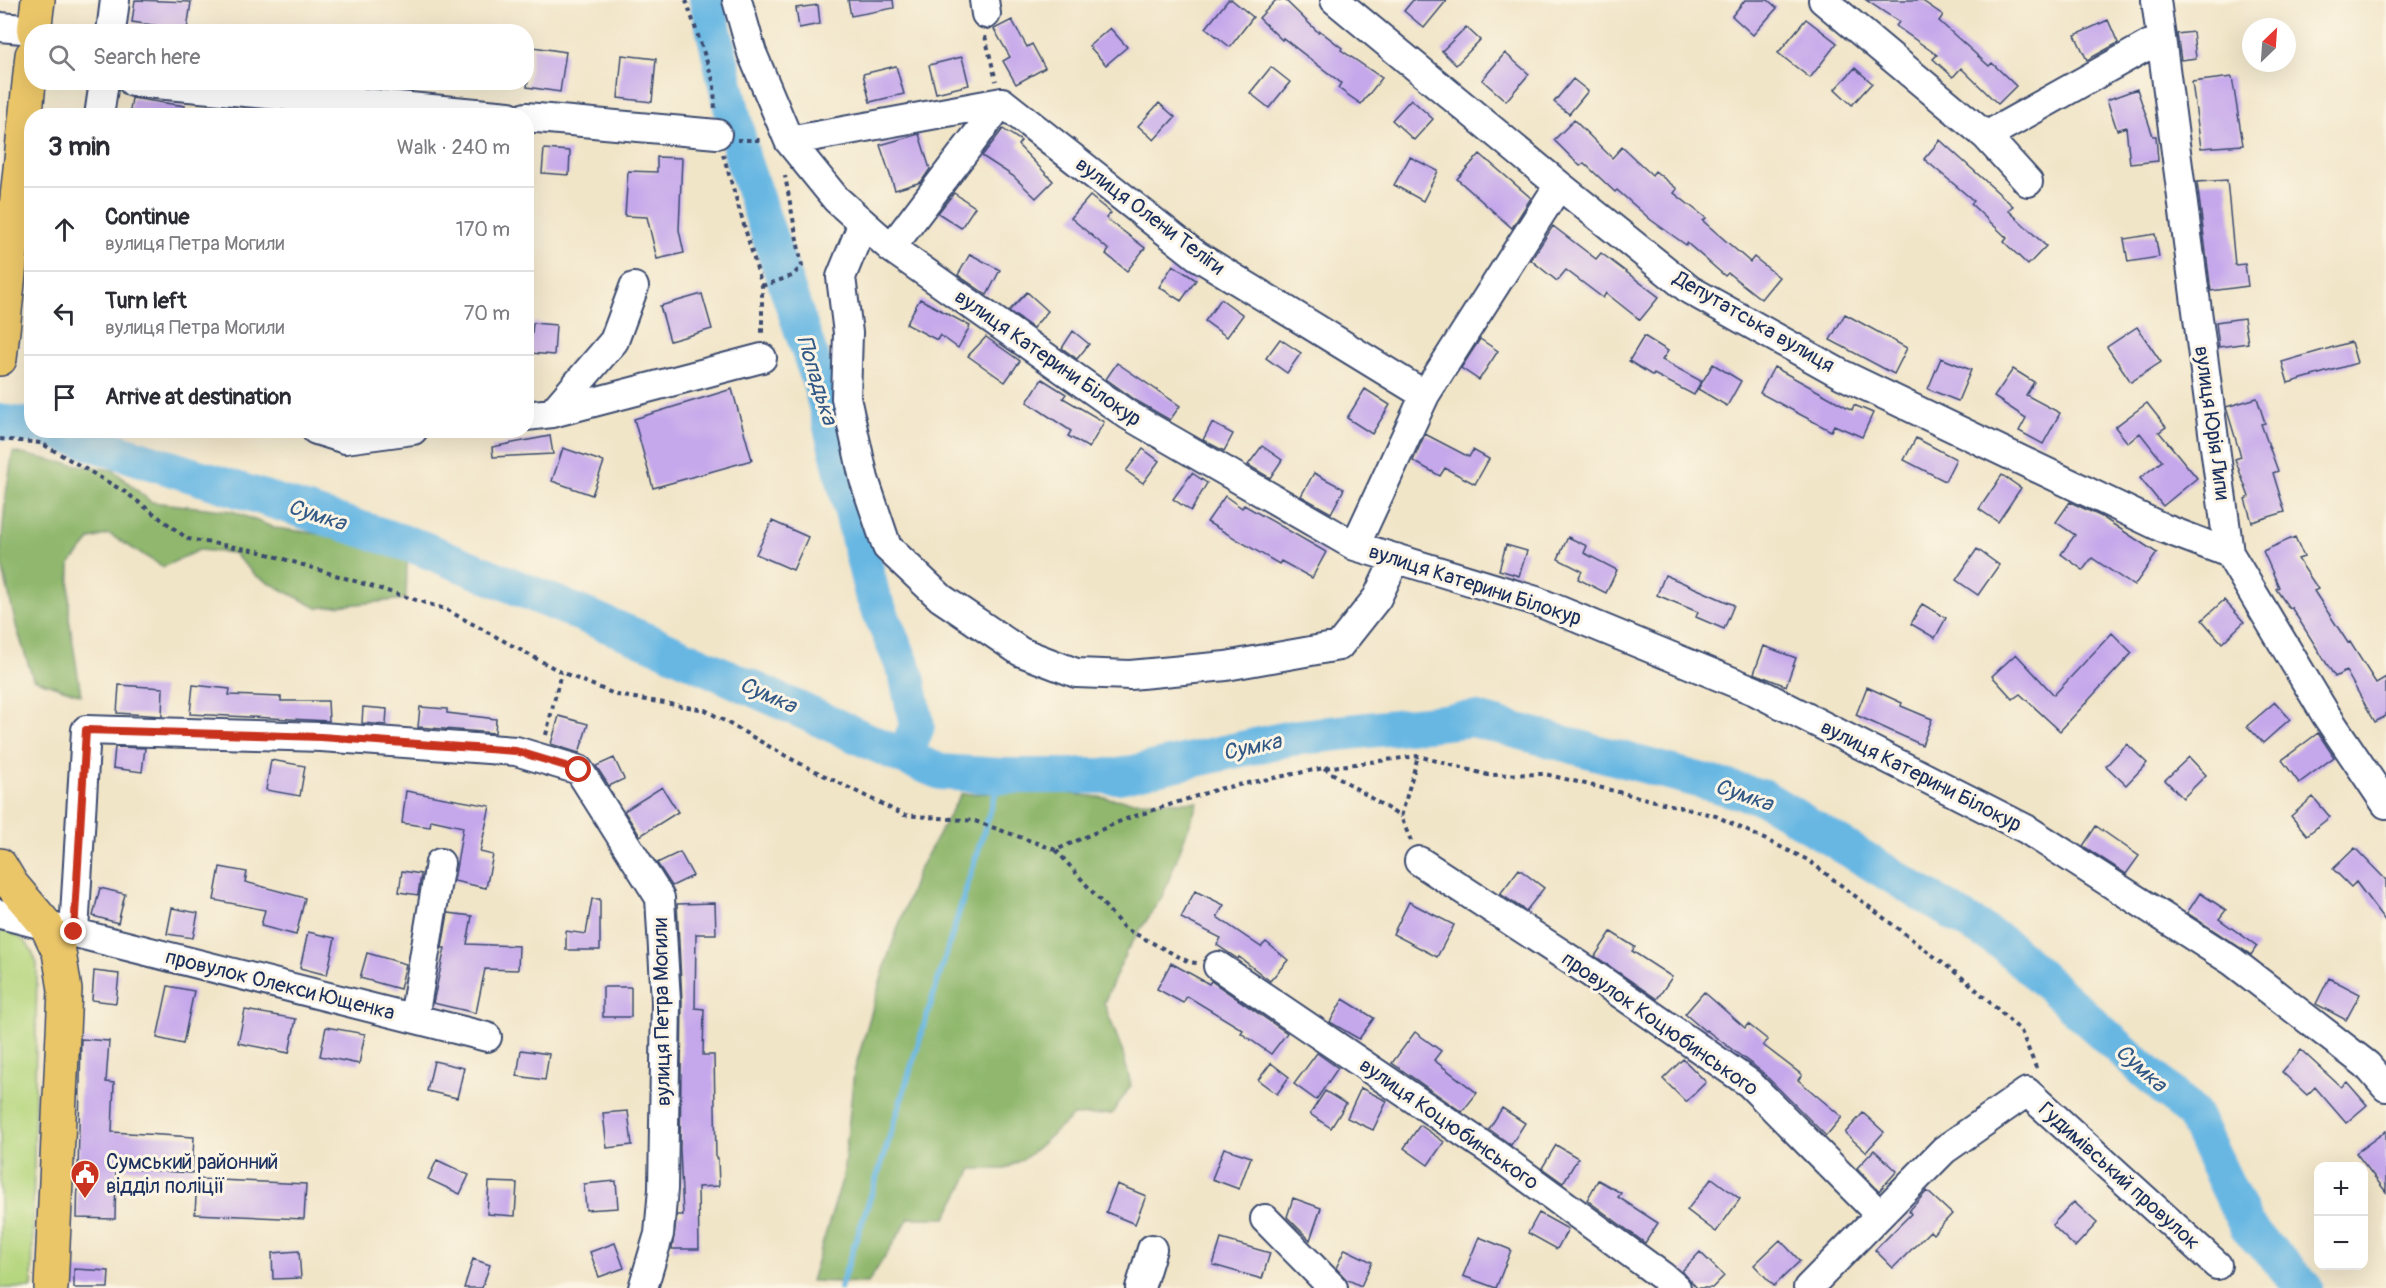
<!DOCTYPE html>
<meta charset="utf-8">
<style>
:root{--surface:#fff;--page:#f2f2f3;--text:#2b2b33;--muted:#7c7c81;--line:#e1e1e2}
body{margin:0;font-family:Pangolin,sans-serif;background:var(--page);color:var(--text)}
.controls{position:absolute;right:18px;bottom:18px;display:grid;overflow:hidden;border-radius:12px;box-shadow:0 6px 24px #0002}
.controls button{width:54px;height:54px;display:grid;place-items:center;padding:0;border:0;border-bottom:2px solid var(--line);background:var(--surface);color:var(--text);font:30px sans-serif}
.compass{position:absolute;left:2242px;top:18px;width:54px;height:54px;border-radius:50%;background:var(--surface);box-shadow:0 6px 24px #0002;rotate:25deg}
.stop{position:absolute;width:18px;height:18px;margin:-14px;border:4px solid #c8321e;border-radius:50%;background:#fff}
.stop.end{background:#c8321e;border-color:#fff;box-shadow:0 2px 6px #0008}
.list{margin:0;padding:0;list-style:none}
h2{display:flex;justify-content:space-between;align-items:center;height:78px;margin:0;padding:0 24px;font-size:26px}
h2 small{font-size:20px;font-weight:400;color:var(--muted)}
.list li{display:grid;grid-template-columns:39px 1fr auto;gap:18px;align-items:center;box-sizing:border-box;height:84px;padding:0 24px;border-top:2px solid var(--line)}
.list b{display:block;font-size:22px;white-space:nowrap}
.list p{margin:0;font-size:20px;white-space:nowrap;color:var(--muted)}
.list em{font-size:20px;font-style:normal;color:var(--muted)}
.icon{flex:none;width:33px;height:33px;fill:none;stroke:currentColor;stroke-width:2;stroke-linecap:round;stroke-linejoin:round}
.map{position:relative;flex:none;width:2386px;height:1288px;overflow:hidden}
.search{position:absolute;background:var(--surface);box-shadow:0 6px 24px #0002;left:24px;top:24px;width:510px;height:66px;display:flex;align-items:center;gap:15px;box-sizing:border-box;padding:0 21px;border-radius:24px;color:var(--muted);font-size:22px}
.panel{position:absolute;background:var(--surface);box-shadow:0 6px 24px #0002;left:24px;top:108px;width:510px;height:330px;border-radius:24px}
.map>svg:first-child{display:block}
.green{fill:#b5d67e;stroke:#68826e;stroke-width:1.5}
.forest{fill:#90b76d;stroke:#567366;stroke-width:1.5}
.lines{fill:none;stroke-linecap:round;stroke-linejoin:round}
.stream{stroke:#68b7e3;stroke-width:6}
.river{stroke:#68b7e3;stroke-width:36}
.building{fill:#c5a7eb}
.minor-casing{stroke:#3b4a6e;stroke-width:32}
.major-casing{stroke:#3b4a6e;stroke-width:36}
.path{stroke:#3b4a6e;stroke-width:4;stroke-dasharray:4.5 4.5;stroke-linecap:butt}
.minor{stroke:#fff;stroke-width:28}
.major{stroke:#ebc669;stroke-width:33}
.route{stroke:#c8321e;stroke-width:8}
.labels{text-anchor:middle;dominant-baseline:central;stroke-width:6;stroke-linejoin:round;paint-order:stroke}
.street-label{font-size:21px;fill:#1b2f5e;stroke:#fcf5e5}
.poi-label{font-size:21px;fill:#1b2f5e;stroke:#fcf5e5;text-anchor:start}
.water-label{font-size:22px;font-style:italic;fill:#325886;stroke:#fcf5e5}
</style>
<div class="map">
<svg width="2386" height="1288" viewBox="0 0 2386 1288">
<rect width="100%" height="100%" fill="#fcf5e5"/>
<filter id="ink" filterUnits="userSpaceOnUse"><feTurbulence type="fractalNoise" baseFrequency=".0167" numOctaves="2"/><feDisplacementMap in="SourceGraphic" scale="12" xChannelSelector="R" yChannelSelector="G"/><feConvolveMatrix kernelMatrix="1 2 1 2 8 2 1 2 1" color-interpolation-filters="sRGB"/></filter>
<filter id="wash" filterUnits="userSpaceOnUse"><feTurbulence type="fractalNoise" baseFrequency=".008" numOctaves="4" result="noise"/><feDisplacementMap in="SourceGraphic" scale="24" xChannelSelector="R" yChannelSelector="G"/><feGaussianBlur stdDeviation="1.35" result="paint"/><feColorMatrix in="noise" values="0 0 0 0 0 0 0 0 0 0 0 0 0 0 0 0 0 1.4 0 .05"/><feComposite in="paint" operator="in"/></filter>
<g filter="url(#wash)">
<rect width="100%" height="100%" fill="#f1e5c8"/>
<path class="green" d="M0 928C21 935 30 943 37 964L32 1288H0Z"/>
<path class="forest" d="M13 452 59 462 113 470 151 502 232 511 275 528 328 535 407 561 406 599 317 608 256 576 233 553 199 550 163 567 109 534 91 539 70 564 69 618 81 695 33 679 17 629 0 557 6 494Z
M1048 791 1131 801 1198 802 1163 895 1126 952 1104 1003 1122 1050 1131 1085 1112 1114 1073 1116 1028 1156 1005 1169H972L946 1218H909L868 1283 811 1281 843 1177 854 1072 887 959 917 873 961 794Z"/>
<g class="lines">
<path class="stream" d="M840 1288 881 1165 1001 776"/>
<path class="river" d="M707 0 743 160 821 386 872 594 906 673 917 726 904 757
M0 422 32 426
M51 430 421 548 659 646 904 757 941 772 1001 776H1119L1291 738 1473 719 1765 798 2004 944 2193 1114 2247 1227 2305 1288"/>
</g>
<g id="blocks">
<path class="building" d="M135 0 191 2 187 30 132 22Z
M848 0H893L894 8 851 16Z
M1228 0H1232L1253 17 1230 47 1206 28Z
M1276 0H1285L1318 32 1320 31 1342 48 1341 50 1382 78 1361 104 1338 88 1341 83 1283 38 1282 40 1259 18Z
M1413 0H1447L1424 28 1404 11Z
M1745 0H1768L1777 8 1753 35 1732 16Z
M1866 0H1921L1943 15 1939 21 1989 66 1992 63 2016 86 1998 104 1961 68 1953 77 1933 59 1937 55 1896 26 1899 22Z
M818 5 820 24 799 28 796 8Z
M1806 19 1837 43 1810 78 1778 53Z
M1012 20 1027 47 1032 44 1045 68 1016 84 1003 61 1010 57 994 29Z
M2108 20 2118 43 2087 60 2075 35Z
M1466 27 1480 40 1456 65 1442 51Z
M1110 28 1127 47 1106 65 1089 46Z
M2193 32 2196 58 2181 60 2177 34Z
M533 47 566 52 560 92 527 87Z
M1505 53 1529 74 1506 101 1482 80Z
M622 55 656 59 652 102 618 98Z
M962 57 969 85 936 93 929 65Z
M896 66 904 94 870 102 863 74Z
M1271 67 1290 82 1269 108 1250 93Z
M1855 68 1872 83 1852 105 1835 89Z
M2232 77 2243 145 2201 148 2192 82Z
M1573 79 1588 91 1569 114 1554 102Z
M2137 89 2153 136H2156L2158 161 2130 164 2126 127 2117 130 2107 100Z
M132 98 185 106 184 116H129Z
M1411 99 1433 119 1414 140 1392 120Z
M1159 103 1175 117 1154 140 1138 126Z
M1574 120 1612 158 1622 147 1652 175 1655 171 1677 189 1674 193 1706 218 1703 221 1750 262 1754 257 1779 277 1761 299 1728 273 1725 276 1687 243 1686 245 1651 220 1617 190 1615 192 1584 163 1580 166 1554 140Z
M1003 129 1021 141 1018 145 1053 181 1036 198 1013 176 982 156Z
M919 134 930 169 921 182 895 190 880 145Z
M1940 140 2013 206 2008 210 2046 246 2028 265 2004 242 2007 238 1971 204 1974 201 1924 159Z
M544 149 570 151 569 175 542 173Z
M1480 154 1531 198 1512 228 1457 179Z
M657 157 682 158 679 230 684 253 657 259 647 217 625 216 628 171 657 172Z
M1410 157 1438 171 1423 201 1394 185Z
M2227 180 2235 265 2245 264 2248 286 2211 291 2197 182Z
M954 193 975 207 961 228 938 213Z
M1090 196 1111 213 1106 218 1145 248 1127 271 1106 254 1109 250 1071 218Z
M1553 226 1596 259 1601 253 1659 297 1640 320 1606 293 1603 298 1566 270 1557 281 1531 260Z
M2155 234 2159 257 2128 262 2124 239Z
M970 254 1000 270 987 295 958 275Z
M1173 265 1196 280 1181 301 1159 287Z
M1027 292 1048 311 1033 328 1009 311Z
M702 294 712 329 670 341 660 306Z
M920 299 970 326 958 348 940 335 937 340 906 324Z
M1221 299 1243 315 1227 337 1205 321Z
M1845 314 1907 348 1894 374 1830 340Z
M2244 318 2248 343 2219 347 2216 322Z
M533 323 556 325 554 355 530 353Z
M2137 327 2161 362 2131 382 2107 347Z
M1073 331 1089 344 1077 359 1062 348Z
M1644 336 1668 351 1662 360 1701 381 1694 395 1654 374 1653 376 1629 361Z
M986 337 1020 361 1005 382 968 356Z
M1280 339 1301 353 1287 373 1266 358Z
M1480 339 1498 351 1479 380 1461 368Z
M2351 342 2357 363 2288 383 2282 362Z
M1941 358 1971 370 1958 401 1928 389Z
M1117 363 1180 406 1170 420 1137 401 1106 379Z
M1713 364 1741 381 1727 406 1698 389Z
M1774 367 1852 410 1854 405 1873 413 1862 437 1834 425 1831 431 1760 393Z
M2013 369 2034 382 2026 395 2060 413 2043 444 2019 431 2026 418 1994 397Z
M1042 379 1066 394 1063 398 1104 422 1089 448 1068 436 1071 431 1027 402Z
M732 389 752 460 653 488 634 419Z
M1365 389 1390 405 1372 434 1347 418Z
M2257 398 2265 423 2261 424 2278 471 2273 473 2285 512 2252 522 2245 499 2249 497 2235 459 2241 457 2226 407Z
M2147 403 2166 427 2159 432 2197 478 2163 506 2140 478 2162 461 2140 433 2128 443 2115 427Z
M1212 423 1233 434 1224 451 1203 440Z
M1425 434 1469 457 1473 450 1489 459 1475 484 1445 468 1440 476 1413 461Z
M550 436 553 454 493 457 492 447Z
M1916 438 1956 459 1945 481 1904 460Z
M1262 446 1282 460 1270 478 1248 465Z
M563 448 604 462 592 495 552 481Z
M1143 449 1159 461 1143 483 1126 471Z
M1192 473 1207 483 1191 511 1173 499Z
M1314 473 1344 489 1331 513 1301 496Z
M2002 475 2021 488 1998 522 1979 509Z
M1225 496 1242 508 1244 505 1326 552 1312 578 1281 561 1279 564 1207 522Z
M2070 502 2102 517 2157 553 2134 586 2092 558 2083 570 2061 554 2075 535 2056 522Z
M772 521 808 537 793 570 756 554Z
M1568 537 1587 546 1584 553 1617 570 1606 593 1578 579 1582 571 1558 559Z
M2295 537 2304 557 2298 559 2318 589 2314 591 2348 643 2350 642 2376 683 2386 677V716L2375 722 2346 671 2335 677 2291 607 2289 608 2276 589 2279 587 2263 551Z
M1506 545 1527 551 1519 576 1499 570Z
M1977 549 1999 565 1978 595 1956 580Z
M1665 575 1734 605 1724 629 1696 617 1698 612 1657 595Z
M2224 600 2244 622 2222 643 2202 620Z
M1922 604 1946 618 1935 638 1911 624Z
M2112 633 2132 653 2060 731 2020 694 2013 699 1992 676 2016 654 2054 695Z
M1764 646 1796 658 1786 686 1754 673Z
M119 685 163 688 162 716 117 713Z
M193 685 230 689 229 695 281 697V701H328L329 721 190 714Z
M1867 687 1902 703 1901 706 1932 719 1922 745 1856 715Z
M2275 702 2290 719 2263 743 2247 726Z
M363 707 387 709 386 725 362 723Z
M420 707 447 709V713L496 719 495 733 418 727Z
M559 716 588 724 579 753 551 744Z
M2318 733 2334 757 2299 783 2282 760Z
M2127 744 2147 763 2126 785 2106 766Z
M115 747 145 748 142 772 113 768Z
M2189 757 2206 775 2183 798 2165 780Z
M614 758 624 779 609 786 596 766Z
M271 760 305 766 300 796 266 790Z
M662 787 678 812 640 836 624 811Z
M406 791 490 806 480 852 493 855 486 888 454 881 463 827 431 820 430 827 402 823Z
M2313 797 2330 817 2307 835 2291 816Z
M2096 826 2139 856 2126 874 2083 846Z
M2355 848 2386 880V922L2356 882 2351 887 2333 869Z
M680 852 693 876 672 886 657 863Z
M220 867 247 872 245 882 305 898 296 935 261 926 265 910 214 900Z
M1519 869 1544 888 1526 911 1500 894Z
M402 871 421 874 418 895 399 892Z
M100 888 125 894 118 923 93 916Z
M1195 891 1224 905 1217 917 1261 947 1266 942 1288 960 1270 981 1239 957 1238 959 1217 945 1221 938 1181 918Z
M2200 893 2226 910 2219 919 2257 946 2251 955 2187 913Z
M592 899H600V950H566V931L586 934Z
M1409 902 1454 925 1437 957 1393 934Z
M715 903 716 934H696L695 1008 704 1009 703 1055H714L716 1158H718L719 1186 698 1187 699 1249H672L677 1215H683L680 1149 682 1001 677 904Z
M172 908 198 913 193 938 167 934Z
M448 913 472 916 467 944 519 946 518 970 485 969 476 1013 433 1003 445 948H442Z
M308 932 335 938 327 975 300 968Z
M1611 932 1635 947 1632 951 1672 977 1657 999 1595 956Z
M367 953 406 964 400 989 360 978Z
M1171 963 1209 984 1211 981 1287 1033 1271 1054 1241 1033 1243 1030 1187 996 1183 1003 1157 989Z
M94 971 119 974 116 1003 92 1000Z
M2329 978 2360 994 2346 1020 2316 1004Z
M168 986 194 991 183 1044 157 1038Z
M603 987H631V1017H603Z
M1704 992 1745 1028 1748 1024 1768 1040 1763 1045 1802 1075 1798 1080 1842 1117 1826 1136 1761 1071 1706 1030 1705 1031 1685 1014Z
M1343 999 1374 1018 1359 1039 1330 1022Z
M245 1010 296 1019 289 1053 238 1043Z
M326 1027 365 1034 359 1064 320 1056Z
M1415 1032 1441 1051 1434 1060 1477 1093 1462 1112 1392 1063Z
M81 1039 109 1041 106 1082 114 1083 112 1132 194 1137 192 1173 116 1168 115 1219 77 1218Z
M521 1050 549 1054 545 1080 517 1076Z
M2301 1050 2341 1087 2347 1082 2367 1105 2346 1123 2315 1087 2307 1095 2282 1072Z
M1317 1053 1338 1068 1316 1100 1294 1084Z
M1683 1059 1706 1082 1686 1102 1663 1079Z
M434 1061 464 1068 457 1098 427 1091Z
M1271 1063 1289 1077 1277 1094 1258 1080Z
M1361 1088 1387 1101 1373 1130 1347 1118Z
M1325 1091 1346 1104 1331 1128 1310 1114Z
M1502 1108 1525 1123 1511 1145 1489 1129Z
M628 1111 632 1145 607 1148 603 1113Z
M1863 1113 1884 1132 1866 1152 1845 1133Z
M1420 1125 1444 1142 1428 1165 1404 1148Z
M2386 1131V1192L2356 1153Z
M1556 1145 1578 1158 1563 1183 1542 1168Z
M1224 1148 1251 1157 1239 1189 1212 1179Z
M1874 1150 1897 1171 1879 1191 1857 1168Z
M437 1160 469 1175 460 1194 428 1179Z
M1712 1178 1740 1199 1716 1232 1687 1210Z
M197 1179 306 1184 304 1219 195 1214Z
M1598 1180 1621 1193 1618 1197 1658 1223 1645 1243 1587 1200Z
M616 1181 618 1208 586 1210 584 1184Z
M489 1182 517 1183 515 1216 487 1214Z
M1117 1184 1146 1196 1135 1224 1106 1212Z
M1927 1191 1952 1214 1933 1234 1930 1231 1893 1268 1875 1250 1911 1214 1909 1211Z
M1293 1198 1321 1208 1310 1240 1287 1217Z
M2074 1202 2097 1223 2075 1247 2052 1225Z
M1539 1213 1568 1229 1557 1249 1528 1233Z
M1479 1237 1511 1250 1496 1288 1463 1276Z
M1221 1239 1270 1253 1262 1279 1213 1265Z
M1780 1240 1800 1261 1774 1286 1754 1265Z
M615 1243 624 1268 599 1277 590 1252Z
M1345 1249 1372 1262 1361 1286 1346 1279 1336 1268Z
M299 1251 301 1278 273 1279 272 1253Z
M1700 1252 1724 1276 1712 1288H1697L1682 1271Z
M473 1259 490 1265 482 1288H464Z
M74 1269 109 1271 108 1288H74Z"/>
</g>
</g>
<g filter="url(#ink)">
<use href="#blocks" fill-opacity="0" stroke="#3b4a6e" stroke-width="1.5"/>
<g class="lines">
<g class="minor-casing">
<path id="minor" d="M737 0 752 53 789 141 836 199 891 248 1128 415 1355 546 1536 601 1755 691 2026 829 2232 961 2367 1065 2386 1087
M984 0 986 14
M1335 0 1559 185 1690 290 1841 374 2163 528 2229 553
M1823 0 1986 136 2028 182
M2156 0 2229 553 2326 715 2386 804
M0 27 34 30
M111 32 115 0
M133 82 509 116
M1002 102 1196 255 1425 395
M99 116 104 82
M526 117 717 134
M1986 136 2161 38
M789 141 1002 102
M863 223 841 277 848 333 846 398 864 479 887 547 941 598 1021 652 1076 673 1130 675 1226 666 1339 646 1377 598 1396 558
M891 248 1002 102
M552 413 614 341 634 287
M526 416 552 413 762 358
M316 430 345 439 413 430
M1355 546 1425 395 1559 185
M1419 861 1591 973 1749 1083 1879 1214
M0 914 487 1037
M74 932 86 730 321 737 516 751 579 770 660 898 666 1001 663 1189 659 1234 643 1288
M1218 966 1494 1153 1662 1276 1676 1288
M414 1018 440 863
M1265 1219 1333 1288
M1140 1288 1152 1249
M1808 1288 1944 1150 2027 1092 2217 1265"/>
</g>
<g class="major-casing">
<path id="major" d="M34 32 38 0
M0 359 32 55
M0 865 12 885 46 925 59 952 65 990 51 1288"/>
</g>
<path class="path" d="M686 0 714 83 715 112
M985 36 996 81
M737 140H763
M723 154 762 286V336
M762 286 792 276 802 266 785 176
M0 439 41 443 125 492 188 539 258 551 445 609 561 672 617 695 705 710 795 761 904 815 975 821 1056 850 1123 820 1218 789 1324 768 1418 756 1488 775 1545 774 1716 816 1808 860 1969 983 2021 1031 2037 1070
M546 735 561 672
M1324 768 1401 817
M1411 841 1401 817 1418 756
M1056 850 1124 928 1189 962 1197 963"/>
<use href="#minor" class="minor"/>
<use href="#major" class="major"/>
</g>
</g>
<g class="lines" filter="url(#ink)">
<path class="route" d="M74 932 86 730 321 737 516 751 579 770"/>
</g>
<defs>
<g id="civic-pin" transform="scale(1.5)"><path d="M0 17L-7.5 6A9.5 9.5 0 1 1 7.5 6Z" fill="#c8321e" stroke="#fcf5e5"/><path d="M-.6-6.5H3V-4.5H.6V-3L4-1V1h2V6H-6V1h2V-1L-.6-3ZM-1.2 2.5V6h2.4V2.5Z" fill="#fff"/></g>
</defs>
<g fill-rule="evenodd">
<use href="#civic-pin" x="85" y="1174"/>
</g>
<g class="labels">
<g class="street-label">
<text transform="translate(1150 216) rotate(37)">вулиця Олени Теліги</text>
<text transform="translate(1754 322) rotate(30)">Депутатська вулиця</text>
<text transform="translate(1048 358) rotate(35)">вулиця Катерини Білокур</text>
<text transform="translate(2212 423) rotate(82)">вулиця Юрія Липи</text>
<text transform="translate(1475 585) rotate(18)">вулиця Катерини Білокур</text>
<text transform="translate(1921 776) rotate(27)">вулиця Катерини Білокур</text>
<text transform="translate(280 985) rotate(14)">провулок Олекси Ющенка</text>
<text transform="translate(662 1012) rotate(-91)">вулиця Петра Могили</text>
<text transform="translate(1660 1024) rotate(35)">провулок Коцюбинського</text>
<text transform="translate(1449 1124) rotate(35)">вулиця Коцюбинського</text>
<text transform="translate(2119 1176) rotate(42)">Гудимівський провулок</text>
</g>
<g class="poi-label">
<text x="106" y="1162">Сумський районний<tspan x="106" dy="24">відділ поліції</tspan></text>
</g>
<g class="water-label">
<text transform="translate(817 380) rotate(73)">Попадька</text>
<text transform="translate(317 515) rotate(18)">Сумка</text>
<text transform="translate(768 695) rotate(24)">Сумка</text>
<text transform="translate(1252 747) rotate(-12)">Сумка</text>
<text transform="translate(1744 795) rotate(19)">Сумка</text>
<text transform="translate(2141 1068) rotate(42)">Сумка</text>
</g>
</g>
</svg>
<div class="controls">
<button>+</button>
<button>−</button>
</div>
<svg class="compass" viewBox="-18 -18 36 36"><path d="M0-13l5 13h-10z" fill="#e53935"/><path d="M0 13l5-13h-10z" fill="#7c7c81"/></svg>
<div class="stop" style="left:579px;top:770px"></div>
<div class="stop end" style="left:74px;top:932px"></div>
<div class="search"><svg class="icon" aria-label="search" viewBox="0 0 24 24"><circle cx="10" cy="10" r="6"/><path d="M15 15l6 6"/></svg>Search here</div>
<section class="panel">
<h2>3 min<small>Walk · 240 m</small></h2>
<ul class="list">
<li><svg class="icon" aria-label="ahead" viewBox="0 0 24 24"><path d="M12 20V5M6 11l6-6 6 6"/></svg><div><b>Continue</b><p>вулиця Петра Могили</p></div><em>170 m</em></li>
<li><svg class="icon" aria-label="left" viewBox="0 0 24 24"><path d="M17 20v-9H6M10 6l-5 5 5 5"/></svg><div><b>Turn left</b><p>вулиця Петра Могили</p></div><em>70 m</em></li>
<li><svg class="icon" aria-label="arrive" viewBox="0 0 24 24"><path d="M6 21V4h12l-3 4 3 4H6"/></svg><div><b>Arrive at destination</b></div></li>
</ul>
</section>
</div>
